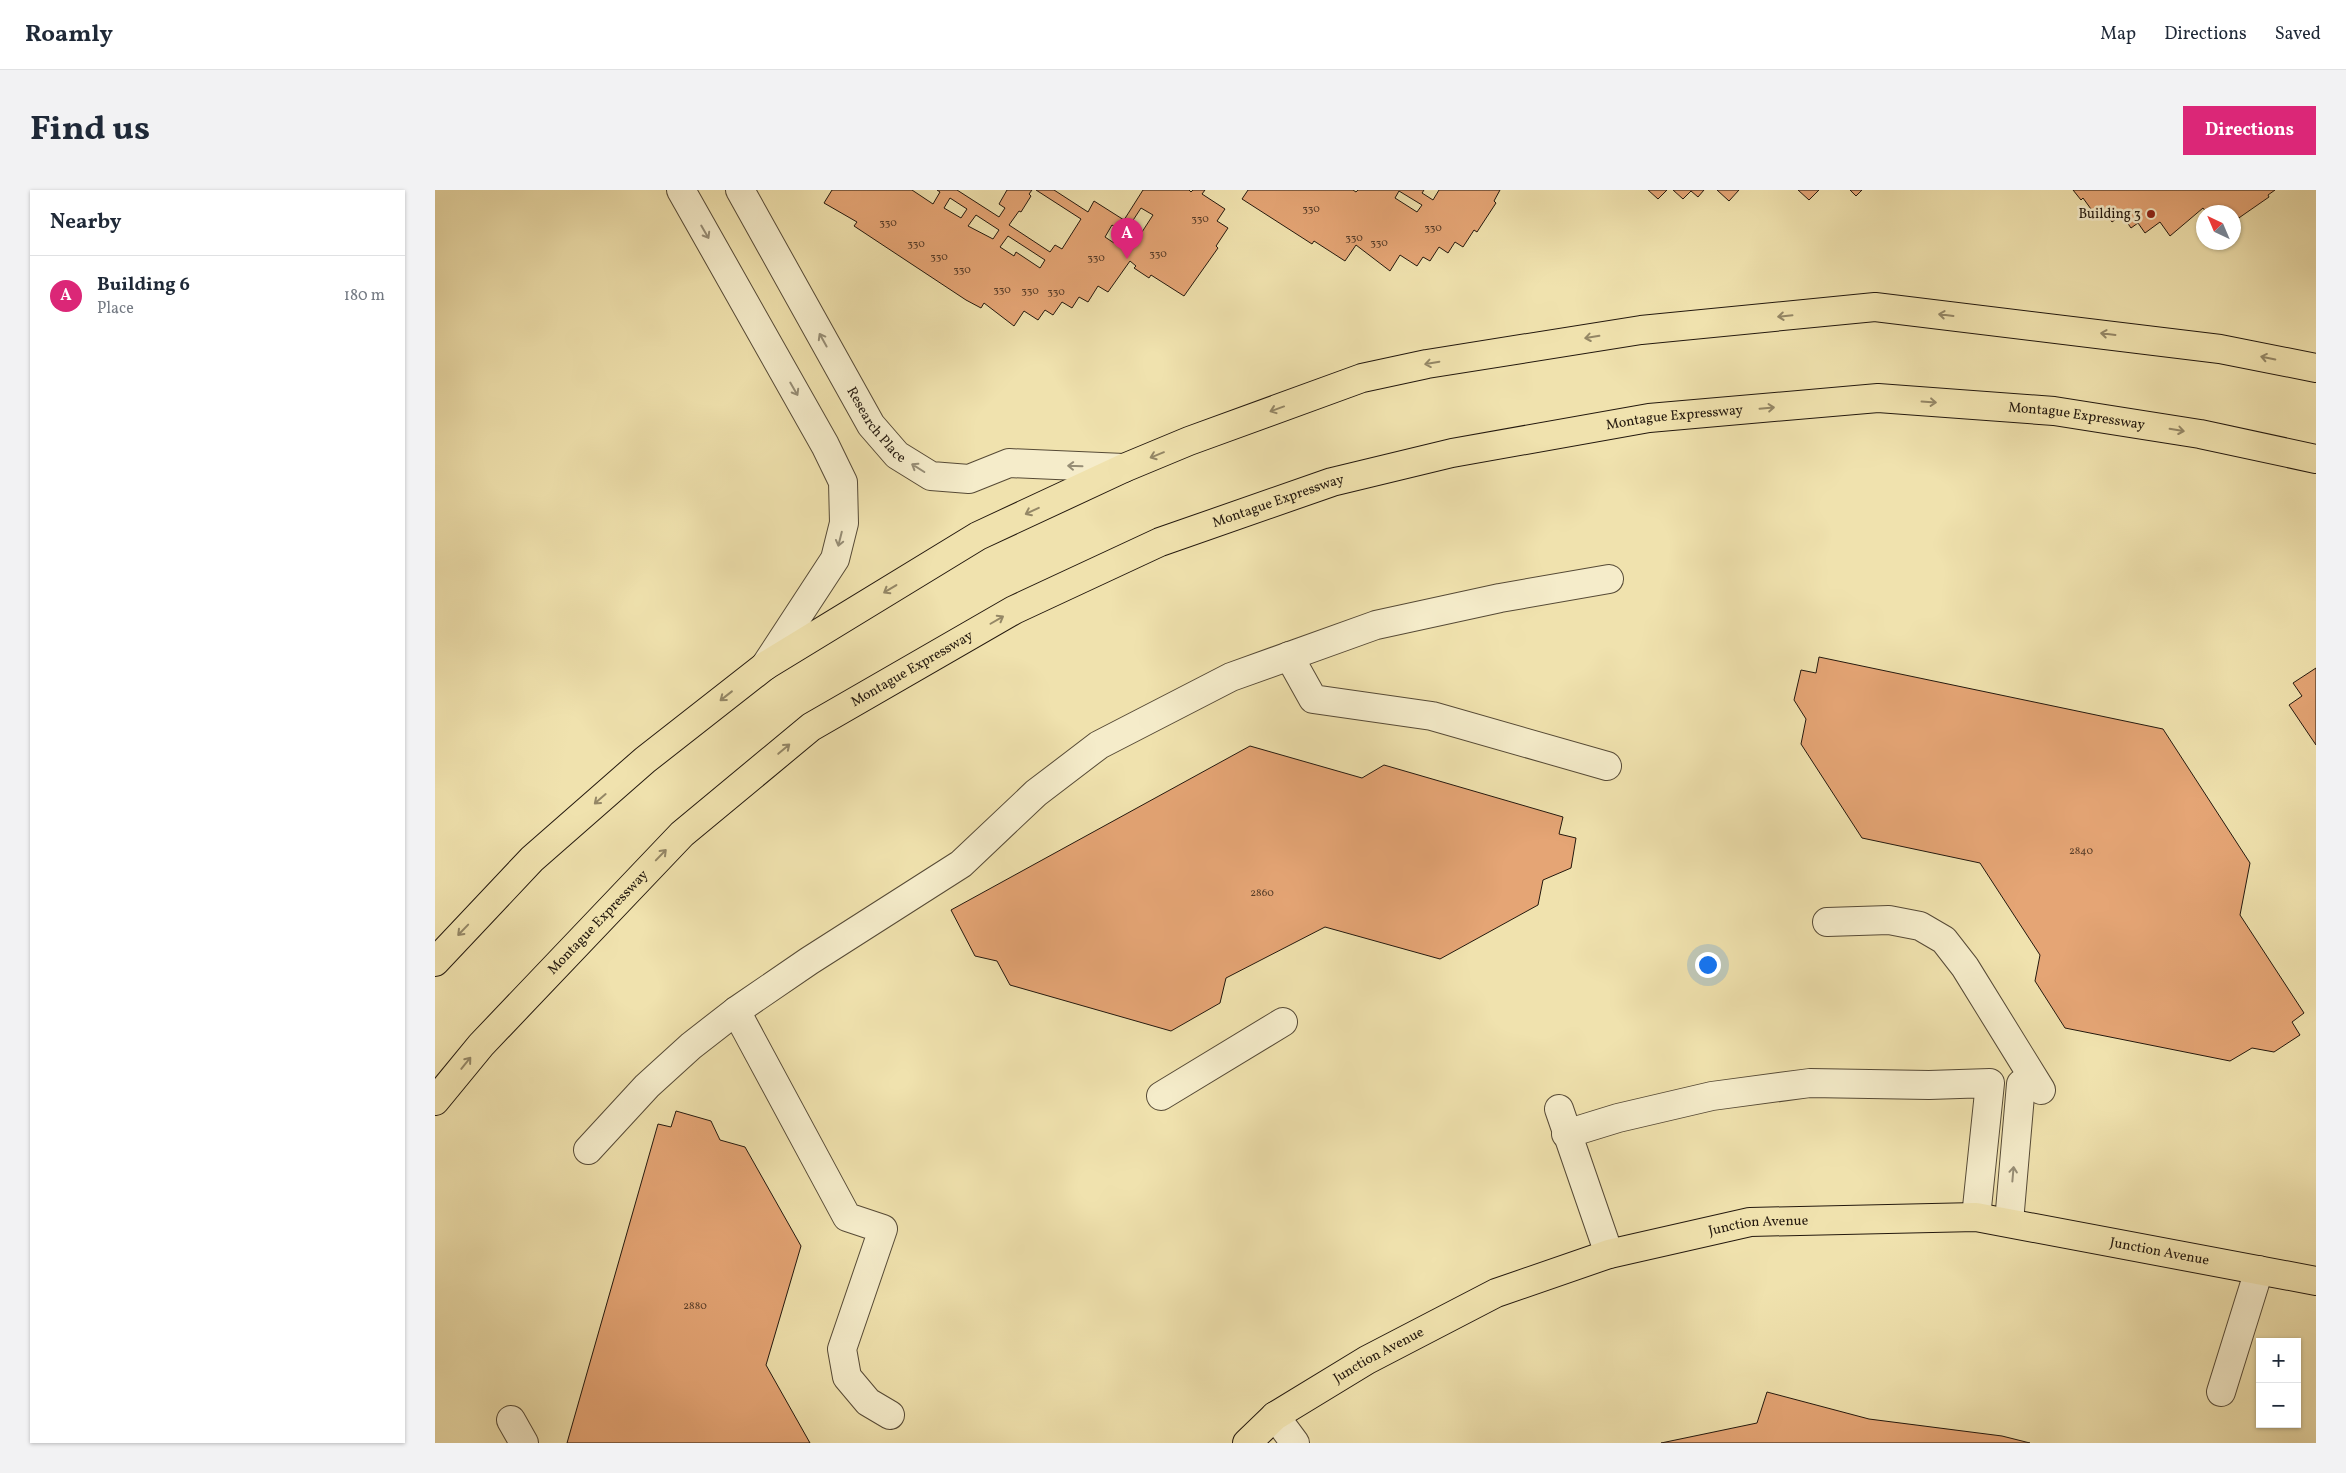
<!DOCTYPE html>
<meta charset="utf-8">
<style>
:root{--surface:#fff;--page:#f2f2f3;--text:#1f2937;--muted:#747a83;--line:#e0e1e3;--accent:#db2777}
body{margin:0;font-family:Vollkorn,serif;background:var(--page);color:var(--text)}
.controls{position:absolute;right:15px;bottom:15px;display:grid;overflow:hidden;border-radius:0px;box-shadow:0 1px 4px #0004}
.controls button{width:45px;height:45px;display:grid;place-items:center;padding:0;border:0;border-bottom:1px solid var(--line);background:var(--surface);color:var(--text);font:25px sans-serif}
.compass{position:absolute;left:1761px;top:15px;width:45px;height:45px;border-radius:50%;background:var(--surface);box-shadow:0 1px 4px #0004;rotate:316deg}
.you{position:absolute;left:1272px;top:774px;width:18px;height:18px;margin:-12px;border:4px solid #fff;border-radius:50%;background:#1a73e8;box-shadow:0 0 0 8px #1a73e833}
.badge{display:grid;place-items:center;width:32px;height:32px;border-radius:50%;background:var(--accent);color:#fff;font-size:16px;font-weight:700}
.pin{position:absolute;translate:-50% -41px;filter:drop-shadow(0 1px 2px #0008)}
.pin::after{content:'';position:absolute;top:26px;width:18px;height:15px;background:inherit;clip-path:polygon(0 0,100% 0,50% 100%)}
.list{margin:0;padding:0;list-style:none}
h2{display:flex;justify-content:space-between;align-items:center;height:65px;margin:0;padding:0 20px;font-size:21px}
h2 small{font-size:16px;font-weight:400;color:var(--muted)}
.list li{display:grid;grid-template-columns:32px 1fr auto;gap:15px;align-items:center;box-sizing:border-box;height:80px;padding:0 20px;border-top:1px solid var(--line)}
.list b{display:block;font-size:19px;white-space:nowrap}
.list p{margin:0;font-size:16px;white-space:nowrap;color:var(--muted)}
.list em{font-size:16px;font-style:normal;color:var(--muted)}
.map{position:relative;flex:none;width:1881px;height:1253px;overflow:hidden;border-radius:0px}
header{display:flex;align-items:center;gap:30px;box-sizing:border-box;height:70px;padding:0 25px;background:var(--surface);border-bottom:1px solid var(--line)}
header strong{font-size:24px}
nav{display:flex;gap:28px;margin-inline-start:auto;font-size:18px}
.intro{display:flex;align-items:center;justify-content:space-between;box-sizing:border-box;height:120px;padding:0 30px}
h1{margin:0;font-size:35px}
.button{padding:12px 22px;border-radius:0px;background:var(--accent);color:#fff;font-size:18px;font-weight:700}
main{display:flex;gap:30px;padding:0 30px}
aside{flex:1;background:var(--surface);border-radius:0px;box-shadow:0 1px 4px #0004}
.map>svg:first-child{display:block}
.building{fill:#e5a575;stroke:#23180e;fill-rule:evenodd}
.lines{fill:none;stroke-linecap:round;stroke-linejoin:round}
.minor-casing{stroke:#564a36;stroke-width:30}
.major-casing{stroke:#23180e;stroke-width:30}
.highway-casing{stroke:#23180e;stroke-width:30}
.minor{stroke:#f5ecca;stroke-width:28}
.major{stroke:#f0e2ae;stroke-width:28}
.highway{stroke:#f0e2ae;stroke-width:28}
.oneway{stroke:#968d75}
.oneway2{stroke:#948766}
.poi-dot{fill:#8f2418;stroke:#f5ecca;stroke-width:2}
.labels{text-anchor:middle;dominant-baseline:central;stroke-width:5;stroke-linejoin:round;paint-order:stroke}
.number-label{font-size:11px;fill:#543b28}
.poi-label{font-size:14px;fill:#23180e;stroke:#f5ecca;text-anchor:end}
.street-label{font-size:14px;fill:#23180e;stroke:#f5ecca}
</style>
<header>
<strong>Roamly</strong>
<nav><a>Map</a><a>Directions</a><a>Saved</a></nav>
</header>
<div class="intro"><h1>Find us</h1><a class="button">Directions</a></div>
<main>
<aside>
<h2>Nearby<small></small></h2>
<ul class="list">
<li><span class="badge">A</span><div><b>Building 6</b><p>Place</p></div><em>180 m</em></li>
</ul>
</aside>
<div class="map">
<svg width="1881" height="1253" viewBox="0 0 1881 1253">
<rect width="100%" height="100%" fill="#f0e2ae"/>
<filter id="stains"><feTurbulence type="fractalNoise" baseFrequency=".004" numOctaves="4"/><feColorMatrix values="0 0 0 0 .2 0 0 0 0 .09 0 0 0 0 .02 0 0 0 .5 -.17"/></filter>
<radialGradient id="worn" r=".72"><stop offset=".6" stop-color="#630" stop-opacity="0"/><stop offset="1" stop-color="#630" stop-opacity=".3"/></radialGradient>
<path class="building" d="M397 0H477L498 14 505 2 502 0H522L564 27 570 18 564 14 572 0H597L594 4 596 6 586 22 584 21 574 35 615 62 620 55 627 59 646 29 601 0H619L653 22 659 11 689 30 708 0H754L756 2 758 0H770L767 4 790 19 782 31 793 38 781 56 783 58 749 106 716 85 714 88 699 78 701 76 695 71 673 102 663 96 653 112 644 107 637 118 627 112 618 125 610 120 603 130 589 121 579 136 549 113 546 118 531 110 419 36 422 32 389 13ZM515 8 532 19 526 28 509 18ZM706 18 718 25 707 42 695 35ZM541 25 564 40 558 49 533 36ZM677 35 687 42 679 53 670 47ZM573 46 610 70 605 78 581 62 579 66 565 57Z
M813 0H918L921 2 923 0H989L987 3 998 10 1004 0H1065L1059 11 1061 13 1042 42 1039 40 1028 57 1020 52 1013 63 1004 57 995 71 988 67 982 76 965 65 955 81 921 55 910 71 879 51 877 54 807 9ZM964 1 987 15 982 22 960 8Z
M1213 0H1232L1223 9Z
M1238 0H1269L1263 7 1256 1 1248 9Z
M1282 0H1304L1294 11Z
M1363 0H1384L1374 10Z
M1415 0H1427L1421 6Z
M1638 0H1840L1833 5 1834 7 1798 32V22H1771L1768 18 1735 46 1725 32 1710 43 1703 33 1696 38 1687 25 1677 32 1669 21 1661 26 1648 8 1646 10Z
M1384 467 1728 539 1815 673 1805 725 1869 823 1857 832 1865 845 1839 862 1817 858 1795 871 1630 838 1600 791 1605 765 1545 673 1427 648 1366 554 1371 529 1359 510 1366 480 1381 483Z
M1881 478V555L1854 515 1867 506 1858 493Z
M815 556 927 588 949 575 1128 627 1124 644 1141 648 1136 678 1108 690 1103 715 1005 769 890 737 791 788 785 813 736 841 575 795 562 771 540 766 516 720Z
M241 921 276 931 285 950 310 957 366 1056 331 1175 375 1253H132L223 934 236 937Z
M1332 1202 1434 1229 1567 1246 1595 1253H1226L1322 1233Z"/>
<g class="lines">
<g class="minor-casing">
<g id="minor">
<path d="M246 0 390 255 408 292 409 333 400 369 330 476"/>
<path id="s1" d="M305 0 436 235 462 265 496 286 534 289 574 273 689 278"/>
<path d="M854 466 878 509 997 526 1172 576"/>
<path d="M1392 732 1454 730 1485 736 1509 750 1530 777 1606 900"/>
<path d="M301 821 412 1027 448 1039 407 1159 412 1187 433 1212 455 1225"/>
<path d="M726 906 848 832"/>
<path d="M1124 919 1174 1064"/>
<path d="M1131 944 1183 928 1277 906 1375 893 1494 895 1555 893 1541 1027"/>
<path d="M153 960 212 896 256 856 301 821 374 771 526 674 601 603 664 555 796 487 941 435 1065 408 1174 389"/>
<path d="M1574 1032 1586 894"/>
<path d="M1786 1202 1824 1080"/>
<path d="M840 1226 860 1253"/>
<path d="M76 1230 89 1253"/>
</g>
</g>
<g class="major-casing">
<g id="major">
<path id="s2" d="M812 1253 840 1226 932 1170 1061 1103 1174 1064 1315 1032 1541 1027 1881 1091"/>
</g>
</g>
<g class="highway-casing">
<g id="highway">
<path d="M0 772 97 669 210 570 330 476 543 346 689 278 754 251 927 188 992 174 1206 140 1440 117 1785 159 1881 178"/>
<path id="s3" d="M0 911 46 855 247 644 376 537 579 420 725 352 897 292 1017 263 1214 228 1443 208 1619 221 1765 244 1881 269"/>
</g>
</g>
<use href="#minor" class="minor"/>
<use href="#major" class="major"/>
<use href="#highway" class="highway"/>
</g>
<defs><path id="oneway-shaft" d="M-6 0H5M1.5-3L5.5 0L1.5 3" fill="none" stroke-width="1.6" stroke-linecap="round" stroke-linejoin="round" transform="scale(1.25)"/></defs>
<g class="oneway">
<use href="#oneway-shaft" transform="translate(270 42) rotate(60)"/>
<use href="#oneway-shaft" transform="translate(388 150) rotate(-119)"/>
<use href="#oneway-shaft" transform="translate(359 199) rotate(60)"/>
<use href="#oneway-shaft" transform="translate(640 276) rotate(-178)"/>
<use href="#oneway-shaft" transform="translate(483 278) rotate(-148)"/>
<use href="#oneway-shaft" transform="translate(405 349) rotate(104)"/>
<use href="#oneway-shaft" transform="translate(1578 984) rotate(-85)"/>
</g>
<g class="oneway2">
<use href="#oneway-shaft" transform="translate(1511 125) rotate(-173)"/>
<use href="#oneway-shaft" transform="translate(1350 126) rotate(174)"/>
<use href="#oneway-shaft" transform="translate(1673 144) rotate(-173)"/>
<use href="#oneway-shaft" transform="translate(1157 147) rotate(171)"/>
<use href="#oneway-shaft" transform="translate(1833 168) rotate(-168)"/>
<use href="#oneway-shaft" transform="translate(997 173) rotate(170)"/>
<use href="#oneway-shaft" transform="translate(1494 212) rotate(4)"/>
<use href="#oneway-shaft" transform="translate(1332 218) rotate(-5)"/>
<use href="#oneway-shaft" transform="translate(842 219) rotate(160)"/>
<use href="#oneway-shaft" transform="translate(1742 240) rotate(9)"/>
<use href="#oneway-shaft" transform="translate(722 265) rotate(158)"/>
<use href="#oneway-shaft" transform="translate(597 321) rotate(155)"/>
<use href="#oneway-shaft" transform="translate(455 399) rotate(149)"/>
<use href="#oneway-shaft" transform="translate(562 430) rotate(-30)"/>
<use href="#oneway-shaft" transform="translate(291 506) rotate(142)"/>
<use href="#oneway-shaft" transform="translate(349 559) rotate(-40)"/>
<use href="#oneway-shaft" transform="translate(165 609) rotate(139)"/>
<use href="#oneway-shaft" transform="translate(226 665) rotate(-46)"/>
<use href="#oneway-shaft" transform="translate(28 740) rotate(134)"/>
<use href="#oneway-shaft" transform="translate(31 873) rotate(-51)"/>
</g>
<circle class="poi-dot" cx="1716" cy="24" r="5"/>
<g class="labels">
<g class="number-label">
<text x="876" y="19">330</text>
<text x="765" y="29">330</text>
<text x="453" y="33">330</text>
<text x="998" y="38">330</text>
<text x="919" y="48">330</text>
<text x="944" y="53">330</text>
<text x="481" y="54">330</text>
<text x="723" y="64">330</text>
<text x="504" y="67">330</text>
<text x="661" y="68">330</text>
<text x="527" y="80">330</text>
<text x="567" y="100">330</text>
<text x="595" y="101">330</text>
<text x="621" y="102">330</text>
<text x="1646" y="661">2840</text>
<text x="827" y="703">2860</text>
<text x="260" y="1116">2880</text>
</g>
<g class="poi-label">
<text x="1706" y="24">Building 3</text>
</g>
<g class="street-label">
<text stroke="none"><textPath href="#s3" startOffset="1862">Montague Expressway</textPath></text>
<text stroke="none"><textPath href="#s3" startOffset="1458">Montague Expressway</textPath></text>
<text stroke="none"><textPath href="#s1" startOffset="272">Research Place</textPath></text>
<text stroke="none"><textPath href="#s3" startOffset="1052">Montague Expressway</textPath></text>
<text stroke="none"><textPath href="#s3" startOffset="648">Montague Expressway</textPath></text>
<text stroke="none"><textPath href="#s3" startOffset="242">Montague Expressway</textPath></text>
<text stroke="none"><textPath href="#s2" startOffset="564">Junction Avenue</textPath></text>
<text stroke="none"><textPath href="#s2" startOffset="969">Junction Avenue</textPath></text>
<text stroke="none"><textPath href="#s2" startOffset="159">Junction Avenue</textPath></text>
</g>
</g>
<rect width="100%" height="100%" filter="url(#stains)"/>
<rect width="100%" height="100%" fill="url(#worn)"/>
</svg>
<div class="controls">
<button>+</button>
<button>−</button>
</div>
<svg class="compass" viewBox="-18 -18 36 36"><path d="M0-13l5 13h-10z" fill="#e53935"/><path d="M0 13l5-13h-10z" fill="#747a83"/></svg>
<div class="you"></div>
<div class="pin badge" style="left:692px;top:69px">A</div>
</div>
</main>
